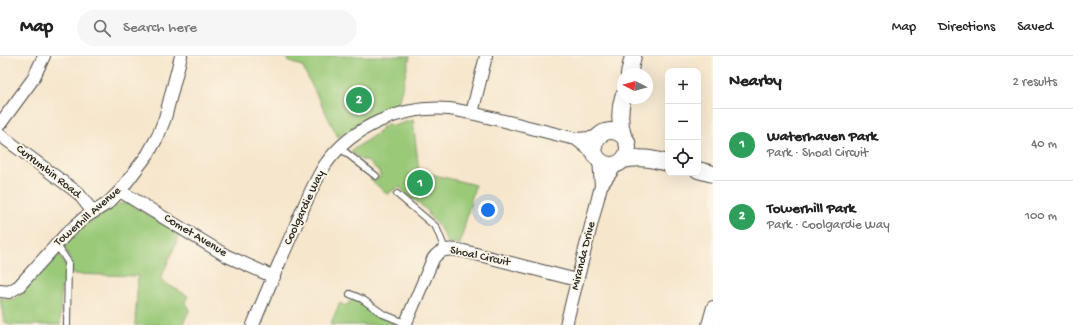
<!DOCTYPE html>
<meta charset="utf-8">
<style>
:root{--surface:#fff;--page:#f6f6f6;--text:#222;--muted:#767676;--line:#e0e0e0;--accent:#db2777}
body{margin:0;font-family:"Gochi Hand",sans-serif;background:var(--page);color:var(--text)}
.controls{position:absolute;right:12px;top:12px;display:grid;overflow:hidden;border-radius:8px;box-shadow:0 4px 16px #0002}
.controls button{width:36px;height:36px;display:grid;place-items:center;padding:0;border:0;border-bottom:1px solid var(--line);background:var(--surface);color:var(--text);font:20px sans-serif}
.compass{position:absolute;left:617px;top:12px;width:36px;height:36px;border-radius:50%;background:var(--surface);box-shadow:0 4px 16px #0002;rotate:276deg}
.you{position:absolute;left:488px;top:154px;width:14px;height:14px;margin:-10px;border:3px solid #fff;border-radius:50%;background:#1a73e8;box-shadow:0 0 0 6px #1a73e833}
.badge{display:grid;place-items:center;width:26px;height:26px;border-radius:50%;background:var(--accent);color:#fff;font-size:13px;font-weight:700}
.pin{position:absolute;translate:-50% -50%;border:2px solid #fff;box-shadow:0 1px 4px #0006}
.list{margin:0;padding:0;list-style:none}
h2{display:flex;justify-content:space-between;align-items:center;height:52px;margin:0;padding:0 16px;font-size:17px}
h2 small{font-size:13px;font-weight:400;color:var(--muted)}
.list li{display:grid;grid-template-columns:26px 1fr auto;gap:12px;align-items:center;box-sizing:border-box;height:72px;padding:0 16px;border-top:1px solid var(--line)}
.list b{display:block;font-size:15px;white-space:nowrap}
.list p{margin:0;font-size:13px;white-space:nowrap;color:var(--muted)}
.list em{font-size:13px;font-style:normal;color:var(--muted)}
.icon{flex:none;width:22px;height:22px;fill:none;stroke:currentColor;stroke-width:2;stroke-linecap:round;stroke-linejoin:round}
.map{position:relative;flex:none;width:713px;height:269px;overflow:hidden}
header{display:flex;align-items:center;gap:24px;box-sizing:border-box;height:56px;padding:0 20px;background:var(--surface);border-bottom:1px solid var(--line)}
header strong{font-size:19px}
nav{display:flex;gap:22px;margin-inline-start:auto;font-size:14px}
.search{width:280px;height:36px;background:var(--page);display:flex;align-items:center;gap:10px;box-sizing:border-box;padding:0 14px;border-radius:22px;color:var(--muted);font-size:15px}
main{display:flex}
aside{flex:1;background:var(--surface)}
.map>svg:first-child{display:block}
.green{fill:#9ac978;stroke:#627a52}
.lines{fill:none;stroke-linecap:round;stroke-linejoin:round}
.service-casing{stroke:#494743;stroke-width:8}
.minor-casing{stroke:#494743;stroke-width:14}
.tertiary-casing{stroke:#494743;stroke-width:18}
.service{stroke:#fff;stroke-width:6}
.minor{stroke:#fff;stroke-width:12}
.tertiary{stroke:#fff;stroke-width:16}
.labels{text-anchor:middle;dominant-baseline:central;stroke-width:3.5;stroke-linejoin:round;paint-order:stroke}
.street-label{font-size:12px;fill:#2b2b2b;stroke:#fcf5e5}
</style>
<header>
<strong>Map</strong>
<div class="search"><svg class="icon" aria-label="search" viewBox="0 0 24 24"><circle cx="10" cy="10" r="6"/><path d="M15 15l6 6"/></svg>Search here</div>
<nav><a>Map</a><a>Directions</a><a>Saved</a></nav>
</header>
<main>
<div class="map">
<svg width="713" height="269" viewBox="0 0 713 269">
<rect width="100%" height="100%" fill="#fcf5e5"/>
<filter id="ink" filterUnits="userSpaceOnUse"><feTurbulence type="fractalNoise" baseFrequency=".025" numOctaves="2"/><feDisplacementMap in="SourceGraphic" scale="8" xChannelSelector="R" yChannelSelector="G"/><feConvolveMatrix kernelMatrix="1 2 1 2 8 2 1 2 1" color-interpolation-filters="sRGB"/></filter>
<filter id="wash" filterUnits="userSpaceOnUse"><feTurbulence type="fractalNoise" baseFrequency=".012" numOctaves="4" result="noise"/><feDisplacementMap in="SourceGraphic" scale="16" xChannelSelector="R" yChannelSelector="G"/><feGaussianBlur stdDeviation="0.9" result="paint"/><feColorMatrix in="noise" values="0 0 0 0 0 0 0 0 0 0 0 0 0 0 0 0 0 1.4 0 .05"/><feComposite in="paint" operator="in"/></filter>
<g filter="url(#wash)">
<rect width="100%" height="100%" fill="#f6e6cc"/>
<path class="green" d="M287 0H410L398 48C394 50 388 51 385 53 380 59 381 61 372 59L338 81 302 10 289 6Z
M413 64 419 115 475 129 460 188 448 187 439 170 429 160 428 155 415 144H410L403 139 404 135 399 131 390 136 388 139 370 123 372 122 376 125 380 120 379 115 366 104H361L351 95 379 76 382 71 388 68 393 70Z
M121 147 130 148 180 178 160 224 188 240 185 246 190 253 182 269H135L138 220 72 218 71 206 64 189 86 169Z
M56 197 59 198 65 209V230L61 232 60 269H10L4 265 0 242 9 244 17 242Z
M353 243C363 247 369 254 377 259 384 263 391 264 397 269H330L340 247 345 250Z"/>
</g>
<g filter="url(#ink)">
<g class="lines">
<g class="service-casing">
<path id="service" d="M340 92 376 120
M397 138 436 171 445 193
M56 188 68 206 67 269
M350 238 362 243 383 258 405 267"/>
</g>
<g class="minor-casing">
<path id="minor" d="M472 57 486 0
M0 68 33 23 44 0
M0 79 78 137 93 156
M576 83 596 99
M601 130 618 107
M120 135 227 200 274 221
M0 235 9 236 19 230 67 177 84 162 108 147 120 135 148 98 158 80 165 62 181 0
M253 269C265 239 278 210 291 180 302 156 311 131 325 109 352 70 403 49 449 53 466 55 483 60 500 64 525 70 550 77 576 83L590 82 599 80
M405 269 433 203C441 191 451 193 464 195L577 224
M566 269 601 130 599 103
M708 269 713 251"/>
</g>
<g class="tertiary-casing">
<path id="tertiary" d="M629 18 633 0
M594 92a17 17 0 1 1 34 0a17 17 0 1 1-34 0Z
M623 80C619 66 619 55 623 41
M623 104C639 100 652 103 668 107
M698 114 713 118"/>
</g>
<use href="#service" class="service"/>
<use href="#minor" class="minor"/>
<use href="#tertiary" class="tertiary"/>
</g>
</g>
<g class="labels">
<g class="street-label">
<text transform="translate(48 116) rotate(38)">Currumbin Road</text>
<text transform="translate(305 152) rotate(-65)">Coolgardie Way</text>
<text transform="translate(88 161) rotate(-41)">Towerhill Avenue</text>
<text transform="translate(195 180) rotate(31)">Comet Avenue</text>
<text transform="translate(584 200) rotate(-76)">Miranda Drive</text>
<text transform="translate(480 201) rotate(12)">Shoal Circuit</text>
</g>
</g>
</svg>
<div class="controls">
<button>+</button>
<button>−</button>
<button><svg class="icon" aria-label="locate" viewBox="0 0 24 24"><circle cx="12" cy="12" r="6"/><path d="M12 2v4M12 18v4M2 12h4M18 12h4"/></svg></button>
</div>
<svg class="compass" viewBox="-18 -18 36 36"><path d="M0-13l5 13h-10z" fill="#e53935"/><path d="M0 13l5-13h-10z" fill="#767676"/></svg>
<div class="you"></div>
<div class="pin badge" style="left:420px;top:127px;background:#2e9e5b">1</div>
<div class="pin badge" style="left:359px;top:44px;background:#2e9e5b">2</div>
</div>
<aside>
<h2>Nearby<small>2 results</small></h2>
<ul class="list">
<li><span class="badge" style="background:#2e9e5b">1</span><div><b>Waterhaven Park</b><p>Park · Shoal Circuit</p></div><em>40 m</em></li>
<li><span class="badge" style="background:#2e9e5b">2</span><div><b>Towerhill Park</b><p>Park · Coolgardie Way</p></div><em>100 m</em></li>
</ul>
</aside>
</main>
